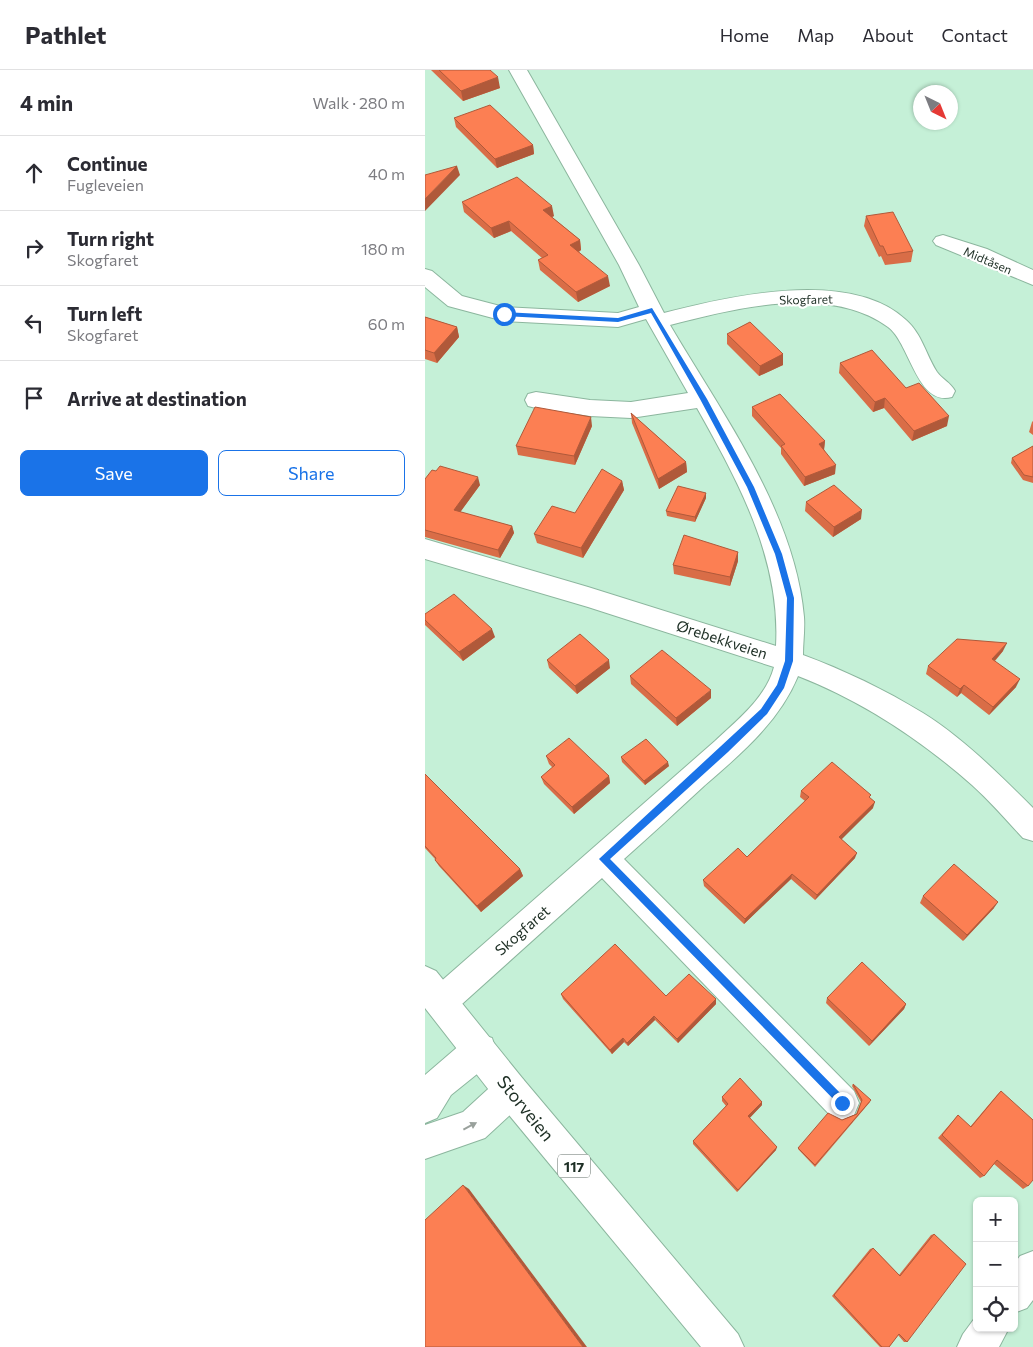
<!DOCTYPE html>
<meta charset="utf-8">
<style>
:root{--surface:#fff;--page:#f2f2f3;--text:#2b2b33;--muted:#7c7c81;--line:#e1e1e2;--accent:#1a73e8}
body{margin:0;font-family:Commissioner,sans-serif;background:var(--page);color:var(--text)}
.controls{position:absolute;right:15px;bottom:15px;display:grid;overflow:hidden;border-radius:8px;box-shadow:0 1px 4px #0004}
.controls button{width:45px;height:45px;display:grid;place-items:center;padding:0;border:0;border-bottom:1px solid var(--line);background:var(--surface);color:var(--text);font:25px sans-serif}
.compass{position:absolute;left:488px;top:15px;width:45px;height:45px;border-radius:50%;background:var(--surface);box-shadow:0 1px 4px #0004;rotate:137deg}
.stop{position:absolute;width:15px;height:15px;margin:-11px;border:4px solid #1a73e8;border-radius:50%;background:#fff}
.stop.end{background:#1a73e8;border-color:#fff;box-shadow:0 1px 5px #0008}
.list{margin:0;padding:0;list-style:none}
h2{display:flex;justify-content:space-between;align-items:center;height:65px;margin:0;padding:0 20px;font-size:21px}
h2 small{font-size:16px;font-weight:400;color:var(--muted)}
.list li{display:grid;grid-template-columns:32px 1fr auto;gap:15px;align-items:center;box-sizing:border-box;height:75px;padding:0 20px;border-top:1px solid var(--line)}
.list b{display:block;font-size:19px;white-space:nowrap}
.list p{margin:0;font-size:16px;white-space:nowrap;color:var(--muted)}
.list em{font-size:16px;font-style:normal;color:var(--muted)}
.actions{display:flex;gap:10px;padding:15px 20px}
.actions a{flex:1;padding:11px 0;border:1px solid var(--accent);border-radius:8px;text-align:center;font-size:18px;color:var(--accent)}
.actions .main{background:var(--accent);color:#fff}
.icon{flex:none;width:28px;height:28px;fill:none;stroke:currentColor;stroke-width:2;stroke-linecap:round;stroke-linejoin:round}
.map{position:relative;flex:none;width:608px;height:1277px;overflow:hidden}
header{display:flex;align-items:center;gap:30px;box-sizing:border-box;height:70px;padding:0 25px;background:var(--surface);border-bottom:1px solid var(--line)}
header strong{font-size:24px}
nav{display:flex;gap:28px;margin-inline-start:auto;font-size:18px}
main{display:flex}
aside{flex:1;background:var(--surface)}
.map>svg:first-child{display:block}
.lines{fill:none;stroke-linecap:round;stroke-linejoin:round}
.minor-casing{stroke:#8cb69e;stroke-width:2}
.major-casing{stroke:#8cb69e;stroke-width:2}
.minor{fill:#fff;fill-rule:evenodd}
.major{fill:#fff;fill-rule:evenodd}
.wall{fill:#d96d47}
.shaded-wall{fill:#b0593a}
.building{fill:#fc7f53;stroke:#b0593a}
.oneway{fill:#99a19c}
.route{fill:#1a73e8}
.labels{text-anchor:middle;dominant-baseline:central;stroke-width:4.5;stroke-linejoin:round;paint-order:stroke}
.far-street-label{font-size:12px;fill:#1d2e24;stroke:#fff}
.shield{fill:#fff;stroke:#616d66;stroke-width:1}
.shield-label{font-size:14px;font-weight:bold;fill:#1d2e24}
.street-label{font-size:15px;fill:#1d2e24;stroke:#fff}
.near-street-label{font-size:18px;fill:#1d2e24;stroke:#fff}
</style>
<header>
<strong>Pathlet</strong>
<nav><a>Home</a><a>Map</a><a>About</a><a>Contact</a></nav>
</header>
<main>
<aside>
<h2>4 min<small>Walk · 280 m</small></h2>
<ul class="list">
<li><svg class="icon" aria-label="ahead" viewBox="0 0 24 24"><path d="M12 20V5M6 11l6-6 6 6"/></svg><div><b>Continue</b><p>Fugleveien</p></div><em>40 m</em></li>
<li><svg class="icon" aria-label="right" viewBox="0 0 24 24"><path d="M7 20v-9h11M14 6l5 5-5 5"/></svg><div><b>Turn right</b><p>Skogfaret</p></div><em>180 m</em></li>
<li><svg class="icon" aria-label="left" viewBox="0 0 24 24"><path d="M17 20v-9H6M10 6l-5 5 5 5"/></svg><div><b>Turn left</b><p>Skogfaret</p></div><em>60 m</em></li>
<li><svg class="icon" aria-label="arrive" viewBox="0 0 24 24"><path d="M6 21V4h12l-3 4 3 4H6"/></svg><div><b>Arrive at destination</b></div></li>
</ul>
<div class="actions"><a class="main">Save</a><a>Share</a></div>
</aside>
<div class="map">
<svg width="608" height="1277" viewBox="0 0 608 1277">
<rect width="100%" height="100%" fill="#c5f0d7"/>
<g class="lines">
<g class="minor-casing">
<path id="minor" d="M84 0H102L214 195 239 243C305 226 425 198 481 250 497 264 501 285 512 302 517 309 526 313 530 321L527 327C492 337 485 273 463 257 404 214 311 238 245 255 296 342 370 442 379 547 380 559 378 572 378 585 419 600 460 620 498 643 537 667 576 706 608 738V771L598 768C581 750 565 731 547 715 496 670 437 631 373 606 354 652 316 684 279 716 252 741 226 765 199 789L429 1021 434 1033 429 1045 417 1050 405 1045 177 808 27 943 16 948 5 943 0 932 5 921 290 671C312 650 341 628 349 597L163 537 0 489V469L163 517 351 576C356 489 313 411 272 338L206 348 165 346 111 338 103 336 100 330 103 324 111 322 165 330 206 332 263 323 221 249 193 257 79 251 23 236 0 217V199L7 201 37 226 79 237 193 243 214 237 194 195Z
M518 165 562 179 608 200V215L511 175 508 171 511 167Z
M55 964 67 968 71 980 67 992 26 1025 12 1048 0 1053V1005L43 968Z
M86 1004 98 1009 103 1021 98 1033 60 1068 0 1089V1055L38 1042 74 1009Z
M608 1181V1230L602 1238 589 1243V1194L595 1186Z
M552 1245V1258H584L574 1277H532L538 1264Z"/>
</g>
<g class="major-casing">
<path id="major" d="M0 896 11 901 98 1009 313 1264 319 1277H276L74 1033 0 938Z"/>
</g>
<use href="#minor" class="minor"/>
<use href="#major" class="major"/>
</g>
<path class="wall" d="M6 0H65L75 18 38 31Z
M29 48 108 75 109 84 72 98 31 57Z
M37 132 129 146 127 147 155 170 156 180 154 182 185 216 153 232 115 200 113 190 117 188 86 161 69 168 39 142Z
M441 146 488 181 486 192 460 195 456 186 454 187 439 156Z
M0 247 32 257 34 267 12 293 0 289Z
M302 264 358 284V295L334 306 302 274Z
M415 293 481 318 522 356 487 371 459 338 448 342 414 303Z
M327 337 400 371 399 379 410 404 379 416 356 384V378L327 346Z
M206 343 261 392 262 402 234 419 207 353Z
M608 351V365L604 362 607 352Z
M167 356 150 395 93 385 91 376Z
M608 376V413L598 410 586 393 587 388Z
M0 409 55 415 35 442 87 456 89 463 75 488 0 467Z
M197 411 199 420 158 488 112 473 109 464 150 443Z
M281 428 270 452 242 446 241 441Z
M381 432 436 449 408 467 380 441Z
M313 482V491L305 516 249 504 248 495Z
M0 544 70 567 38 591 0 555Z
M578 581 570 591 591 617 564 645 536 623 532 627 501 604 503 596Z
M122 590 185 598 152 624 124 598Z
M205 606 286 628 252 656 206 614Z
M121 686 184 706 185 713 149 744 119 714 116 707 128 698 124 694Z
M196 687 244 696 220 715 197 692Z
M0 704 95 799 98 806 56 842 14 796 10 790V789L0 778Z
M376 721 445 728 448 738 416 769 430 788 390 830 366 809 319 854 279 816 278 810 322 787 380 731 375 727Z
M498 826 569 838 538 871 495 833Z
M136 924 241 926 291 934 253 973 230 950 203 976 199 972 187 984 138 929Z
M402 928 481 934 479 939 444 976 401 933Z
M428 1014 445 1032 390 1097 373 1079V1078L417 1050 431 1044 436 1032 427 1016Z
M576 1021 603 1116 598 1119 569 1094 559 1106 555 1108 513 1068 533 1045 545 1057 572 1025Z
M297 1027 337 1035 324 1048 351 1080 312 1122 268 1074V1071L301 1036 297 1031Z
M509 1164 482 1272H479L473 1265 464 1277H455L407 1226 445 1179 448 1178 474 1205 506 1165Z"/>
<path class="shaded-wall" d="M73 7 75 18 38 31 36 21Z
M108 75 109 84 72 98 70 89Z
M32 96 35 105 0 141V129Z
M127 136 129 146 120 150 118 140Z
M84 151 86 161 69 168 66 158Z
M155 170 156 180 147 185 145 175Z
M183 206 185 216 153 232 151 222Z
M32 257 34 267 12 293 9 283Z
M358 284V295L334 306 335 296Z
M460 328 459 338 448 342 450 332Z
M524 346 522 356 487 371 489 361Z
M166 347 167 356 150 395 149 386Z
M400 371 399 380 394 374Z
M261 392 262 402 234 419 233 409Z
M411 395 410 404 379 416 380 407Z
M53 407 55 415 31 448 29 440Z
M197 411 199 420 158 488 156 478Z
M281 423V428L270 452V447Z
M437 440 436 449 408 467 409 457Z
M87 456 89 463 75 488 73 480Z
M313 482V491L305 516V507Z
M67 559 70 567 38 591 34 582Z
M582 573 578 581 564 597 567 589Z
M184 590 185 598 152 624 150 616Z
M595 609 591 617 564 645 568 637Z
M539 615 536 623 532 627 535 619Z
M286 620V628L252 656 251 648Z
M243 692 244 696 220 715 219 711Z
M184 706 185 713 149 744 147 737Z
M450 732 448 738 413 773 414 767Z
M432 783 430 788 390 830 392 825Z
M95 799 98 806 56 842 52 836Z
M367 804 366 809 319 854 320 849Z
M573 832 569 838 538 871 542 865Z
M291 929V934L253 973 252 969Z
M481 934 479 939 444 976 447 971Z
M229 946 230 950 203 976 202 973Z
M198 968 199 972 187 984 185 980Z
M337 1032V1035L323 1050V1046Z
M352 1077 351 1080 312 1122 313 1120Z
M38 1115 44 1119 162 1277H158Z"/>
<path class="building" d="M14 0H65L73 7 36 21Z
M65 35 108 75 70 89 29 48Z
M32 96 0 129V105Z
M92 107 127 136 118 140 155 170 145 175 183 206 151 222 113 190 123 185 84 151 66 158 37 132Z
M468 142 488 181 462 185 458 176H455L441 146Z
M0 247 32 257 9 283 0 280Z
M325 252 358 284 335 296 302 264Z
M447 280 481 318 494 313 524 346 489 361 460 328 450 332 415 293Z
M355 324 400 371 394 374 411 395 380 407 356 376 360 374 327 337Z
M110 337 166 347 149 386 91 376Z
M206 343 261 392 233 409Z
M608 376V407L599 405 587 388Z
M15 396 53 407 29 440 87 456 73 480 0 460V409L7 400 11 401Z
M177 399 197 411 156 478 109 464 127 436 150 443Z
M409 415 437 440 409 457 381 432Z
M253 416 281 423 270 447 241 441Z
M259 465 313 482 305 507 248 495Z
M29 524 67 559 34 582 0 550V544Z
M155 564 184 590 150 616 122 590Z
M532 569 582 573 567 589 595 609 568 637 539 615 535 619 503 596Z
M237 580 286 620 251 648 205 606Z
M144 668 184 706 147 737 116 707 130 695 121 686Z
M221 669 243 692 219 711 196 687Z
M407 692 446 725 444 727 450 732 414 767 432 783 392 825 367 804 320 849 278 810 313 778 322 787 384 727 376 721Z
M0 704 95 799 52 836 10 790 11 788 0 776Z
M529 794 573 832 542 865 498 826Z
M190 874 241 926 264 904 291 929 252 969 229 946 202 973 198 968 185 980 136 924Z
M437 892 481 934 447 971 402 928Z
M315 1008 337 1032 323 1046 352 1077 313 1120 268 1071 303 1034 297 1027Z
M428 1014 446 1030 390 1095 373 1078 403 1043 417 1050 432 1044 437 1030Z
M576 1021 608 1050V1110L603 1116 572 1090 559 1106 517 1065 533 1045 546 1057Z
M38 1115 158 1277H0V1150Z
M509 1164 541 1194 482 1272 474 1264 464 1277H457L409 1225 448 1178 475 1206Z"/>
<defs><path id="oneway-solid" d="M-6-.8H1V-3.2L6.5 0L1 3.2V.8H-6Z" transform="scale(1.25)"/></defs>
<use class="oneway" href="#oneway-solid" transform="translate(45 1056) rotate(-28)"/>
<path class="route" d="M227 238 282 329 329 417 357 484 369 528 368 591 359 618 342 644 303 682 185 789 421 1029 422 1033 417 1038 174 789 336 639 352 615 360 591 362 528 350 484 322 417 275 329 226 243 193 252 79 246 76 244 79 242 193 248Z"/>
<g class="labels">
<g class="far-street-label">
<text transform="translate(563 190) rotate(23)">Midtåsen</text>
<text transform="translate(381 229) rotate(-1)">Skogfaret</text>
</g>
<rect class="shield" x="133" y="1084.5" width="32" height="23" rx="4"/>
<g class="shield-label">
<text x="149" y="1096">117</text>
</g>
<g class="street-label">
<text transform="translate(297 569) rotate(18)">Ørebekkveien</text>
<text transform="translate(97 860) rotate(-41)">Skogfaret</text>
</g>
<g class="near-street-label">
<text transform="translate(101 1038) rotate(51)">Storveien</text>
</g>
</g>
</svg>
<div class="controls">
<button>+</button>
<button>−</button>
<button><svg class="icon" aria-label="locate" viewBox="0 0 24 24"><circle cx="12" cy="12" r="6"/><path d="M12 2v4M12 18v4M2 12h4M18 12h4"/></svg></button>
</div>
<svg class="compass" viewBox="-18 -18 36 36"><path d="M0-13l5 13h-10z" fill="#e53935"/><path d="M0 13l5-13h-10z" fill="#7c7c81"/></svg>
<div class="stop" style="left:79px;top:244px"></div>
<div class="stop end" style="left:417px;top:1033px"></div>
</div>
</main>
